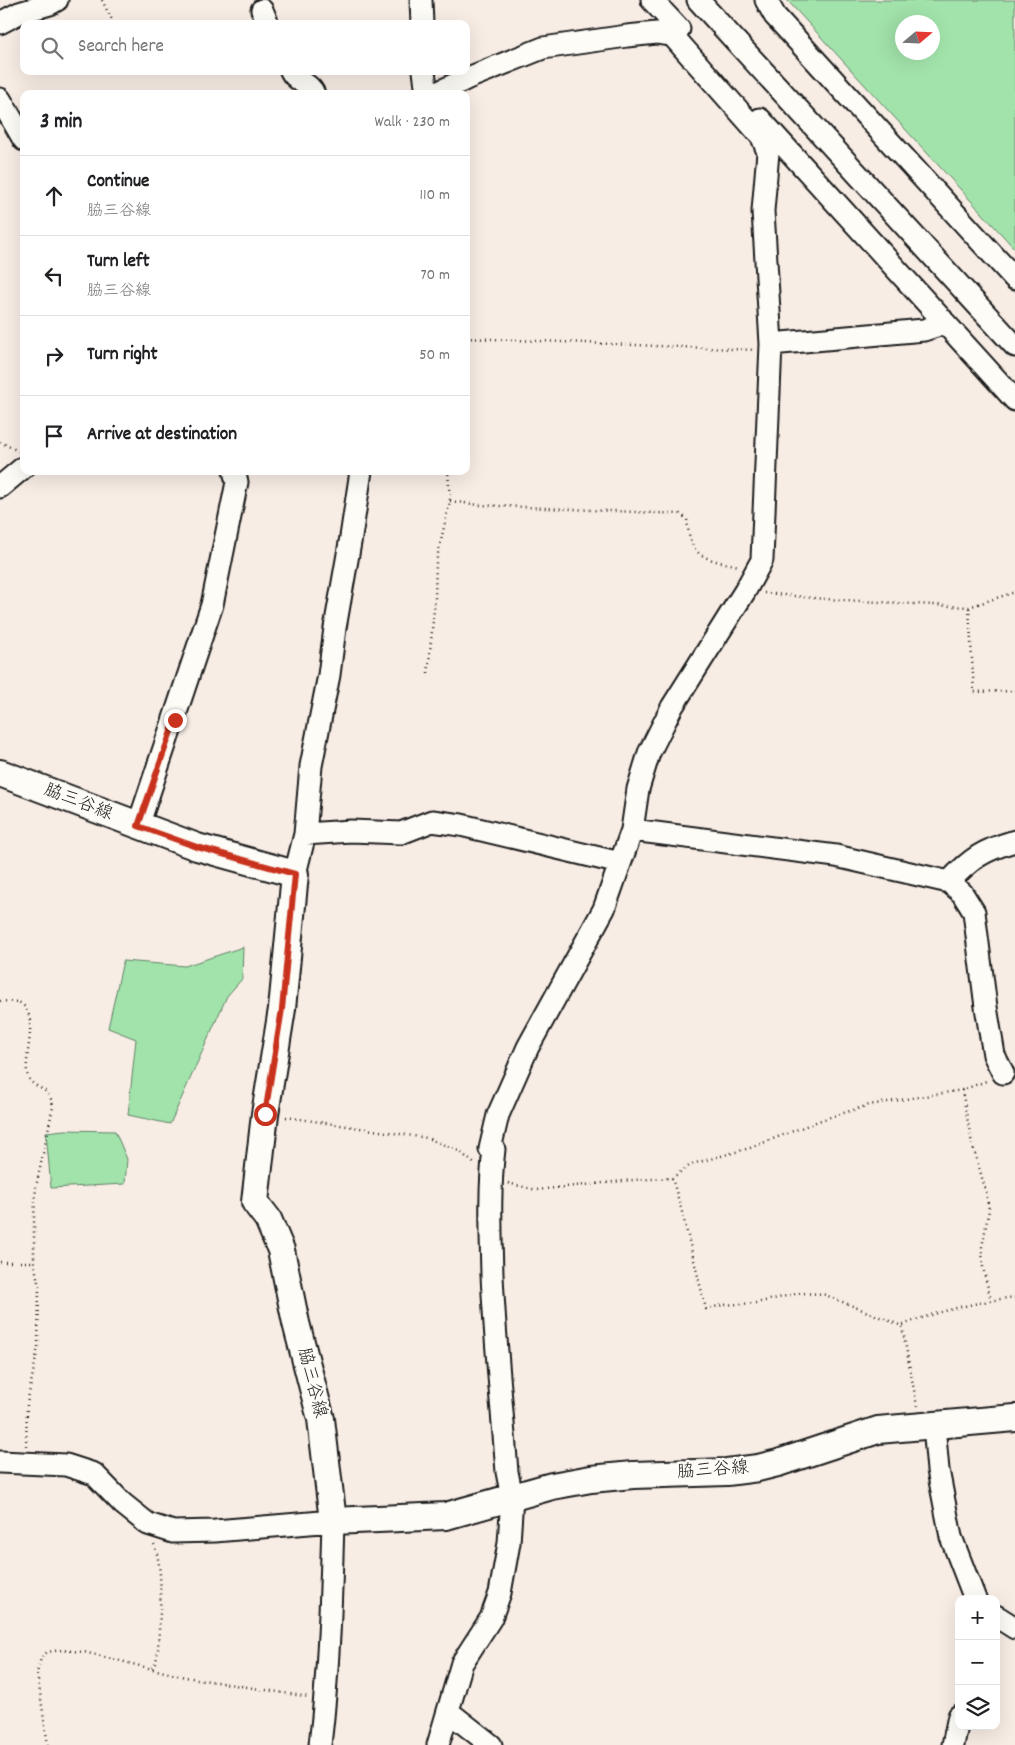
<!DOCTYPE html>
<meta charset="utf-8">
<style>
:root{--surface:#fff;--page:#f6f6f6;--text:#202124;--muted:#757577;--line:#e0e0e0}
body{margin:0;font-family:Dekko,"Klee One",sans-serif;background:var(--page);color:var(--text)}
.controls{position:absolute;right:15px;bottom:15px;display:grid;overflow:hidden;border-radius:10px;box-shadow:0 5px 20px #0002}
.controls button{width:45px;height:45px;display:grid;place-items:center;padding:0;border:0;border-bottom:1px solid var(--line);background:var(--surface);color:var(--text);font:25px sans-serif}
.compass{position:absolute;left:895px;top:15px;width:45px;height:45px;border-radius:50%;background:var(--surface);box-shadow:0 5px 20px #0002;rotate:71deg}
.stop{position:absolute;width:15px;height:15px;margin:-11px;border:4px solid #c8321e;border-radius:50%;background:#fff}
.stop.end{background:#c8321e;border-color:#fff;box-shadow:0 1px 5px #0008}
.list{margin:0;padding:0;list-style:none}
h2{display:flex;justify-content:space-between;align-items:center;height:65px;margin:0;padding:0 20px;font-size:21px}
h2 small{font-size:16px;font-weight:400;color:var(--muted)}
.list li{display:grid;grid-template-columns:32px 1fr auto;gap:15px;align-items:center;box-sizing:border-box;height:80px;padding:0 20px;border-top:1px solid var(--line)}
.list b{display:block;font-size:19px;white-space:nowrap}
.list p{margin:0;font-size:16px;white-space:nowrap;color:var(--muted)}
.list em{font-size:16px;font-style:normal;color:var(--muted)}
.icon{flex:none;width:28px;height:28px;fill:none;stroke:currentColor;stroke-width:2;stroke-linecap:round;stroke-linejoin:round}
.map{position:relative;flex:none;width:1015px;height:1745px;overflow:hidden}
.search{position:absolute;background:var(--surface);box-shadow:0 5px 20px #0002;left:20px;top:20px;width:450px;height:55px;display:flex;align-items:center;gap:12px;box-sizing:border-box;padding:0 18px;border-radius:10px;color:var(--muted);font-size:19px}
.panel{position:absolute;background:var(--surface);box-shadow:0 5px 20px #0002;left:20px;top:90px;width:450px;height:385px;border-radius:10px}
.map>svg:first-child{display:block}
.green{fill:#a2e3ab;stroke:#5f8064;fill-rule:evenodd}
.lines{fill:none;stroke-linecap:round;stroke-linejoin:round}
.minor-casing{stroke:#1c1c1c;stroke-width:25}
.major-casing{stroke:#1c1c1c;stroke-width:30}
.path{stroke:#1c1c1c;stroke-width:2.5;stroke-dasharray:1 4;stroke-linecap:butt}
.minor{stroke:#fdfcf7;stroke-width:21}
.major{stroke:#fdfcf7;stroke-width:26}
.route{stroke:#c8321e;stroke-width:6}
.labels{text-anchor:middle;dominant-baseline:central;stroke-width:4.5;stroke-linejoin:round;paint-order:stroke}
.street-label{font-size:18px;fill:#1c1c1c;stroke:#fdfcf7}
</style>
<div class="map">
<svg width="1015" height="1745" viewBox="0 0 1015 1745">
<rect width="100%" height="100%" fill="#f8ede5"/>
<filter id="ink" filterUnits="userSpaceOnUse"><feTurbulence type="fractalNoise" baseFrequency=".02" numOctaves="2"/><feDisplacementMap in="SourceGraphic" scale="10" xChannelSelector="R" yChannelSelector="G"/><feConvolveMatrix kernelMatrix="1 2 1 2 8 2 1 2 1" color-interpolation-filters="sRGB"/></filter>
<g filter="url(#ink)">
<path class="green" d="M787 0H1015V249ZM932 22V52H902V22Z
M243 947 242 979 227 996 170 1124 128 1115 136 1039 108 1028 123 961 185 966Z
M64 1130 115 1131 127 1159 125 1184 51 1188 46 1132Z"/>
<g class="lines">
<g class="minor-casing">
<path id="minor" d="M421 0 422 24
M652 0 679 29
M698 0 1015 346
M766 0 775 16 1015 279
M262 10 268 24
M0 23 19 13 50 4 57 0
M291 71C296 82 310 83 314 94
M424 71 427 94
M435 94 468 78 543 48 627 36 657 33 672 35 762 137 768 152 763 211 771 344 762 560 745 591 672 707 649 753 638 789 632 830 604 909 528 1047 498 1115 490 1149H494C489 1191 491 1232 492 1275 495 1341 502 1407 507 1472L512 1497 509 1543 500 1593 491 1618 462 1663 438 1745
M0 99 24 140
M760 119 1015 400
M771 344 924 330 936 326 942 319
M0 487 24 467
M138 826 212 605 237 482 234 471
M632 830 836 856 949 882 962 893 974 912 986 1007 994 1055 1003 1073
M305 834 351 831 401 833 432 821 461 825 620 863
M295 874 305 834 311 766 329 675 335 628 351 537 361 471
M949 882C971 858 984 850 1015 841
M934 1426 938 1470 951 1537 975 1599
M0 1462 66 1465 94 1474 123 1504 148 1524 173 1532 215 1531 333 1521C331 1596 329 1670 320 1745
M996 1616 1015 1628
M449 1712 491 1745
M953 1745 959 1716"/>
</g>
<g class="major-casing">
<path id="major" d="M0 773 197 847 295 874 282 1009 265 1114 255 1202 268 1219 281 1250 296 1323 321 1419 333 1521 446 1516 552 1486 591 1479 633 1475 727 1472 758 1468 778 1463 878 1430 1015 1418"/>
</g>
<path class="path" d="M102 0 113 22
M466 338 755 350
M0 442 18 451
M450 501 479 505 680 514 687 519C688 528 689 539 693 546 701 561 723 562 739 566
M764 593 825 599 969 607 1015 592
M969 608 974 692 1015 691
M428 673 435 599 436 562 450 501 448 471
M0 1001 19 1002C21 1004 26 1007 27 1010 35 1026 25 1056 27 1072 29 1091 50 1083 53 1107L36 1187 34 1216V1262L39 1287 38 1347 27 1404 26 1447
M962 1090 971 1139 986 1192 989 1210 982 1247 983 1268 991 1300
M286 1117 427 1138 459 1151 476 1165
M672 1178 681 1208 706 1309 723 1305 756 1303 800 1293 823 1294 902 1326 917 1406
M508 1183 536 1190 633 1180 672 1178 692 1164 750 1148 821 1120 869 1105 962 1090 989 1080
M0 1262H34
M903 1325C938 1311 977 1302 1015 1297
M152 1668 156 1662 158 1650C159 1619 165 1573 154 1544
M48 1745 37 1673 41 1658 47 1652 62 1650 84 1652 185 1677 309 1697"/>
<use href="#minor" class="minor"/>
<use href="#major" class="major"/>
</g>
</g>
<g class="lines" filter="url(#ink)">
<path class="route" d="M175 720 138 826 197 847 295 874 282 1009 265 1114"/>
</g>
<g class="labels">
<g class="street-label">
<text transform="translate(78 803) rotate(21)">脇三谷線</text>
<text transform="translate(311 1383) rotate(76)">脇三谷線</text>
<text transform="translate(713 1471) rotate(-4)">脇三谷線</text>
</g>
</g>
</svg>
<div class="controls">
<button>+</button>
<button>−</button>
<button><svg class="icon" aria-label="layers" viewBox="0 0 24 24"><path d="M12 4l9 5-9 5-9-5zM3 14l9 5 9-5"/></svg></button>
</div>
<svg class="compass" viewBox="-18 -18 36 36"><path d="M0-13l5 13h-10z" fill="#e53935"/><path d="M0 13l5-13h-10z" fill="#757577"/></svg>
<div class="stop" style="left:265px;top:1114px"></div>
<div class="stop end" style="left:175px;top:720px"></div>
<div class="search"><svg class="icon" aria-label="search" viewBox="0 0 24 24"><circle cx="10" cy="10" r="6"/><path d="M15 15l6 6"/></svg>Search here</div>
<section class="panel">
<h2>3 min<small>Walk · 230 m</small></h2>
<ul class="list">
<li><svg class="icon" aria-label="ahead" viewBox="0 0 24 24"><path d="M12 20V5M6 11l6-6 6 6"/></svg><div><b>Continue</b><p>脇三谷線</p></div><em>110 m</em></li>
<li><svg class="icon" aria-label="left" viewBox="0 0 24 24"><path d="M17 20v-9H6M10 6l-5 5 5 5"/></svg><div><b>Turn left</b><p>脇三谷線</p></div><em>70 m</em></li>
<li><svg class="icon" aria-label="right" viewBox="0 0 24 24"><path d="M7 20v-9h11M14 6l5 5-5 5"/></svg><div><b>Turn right</b></div><em>50 m</em></li>
<li><svg class="icon" aria-label="arrive" viewBox="0 0 24 24"><path d="M6 21V4h12l-3 4 3 4H6"/></svg><div><b>Arrive at destination</b></div></li>
</ul>
</section>
</div>
